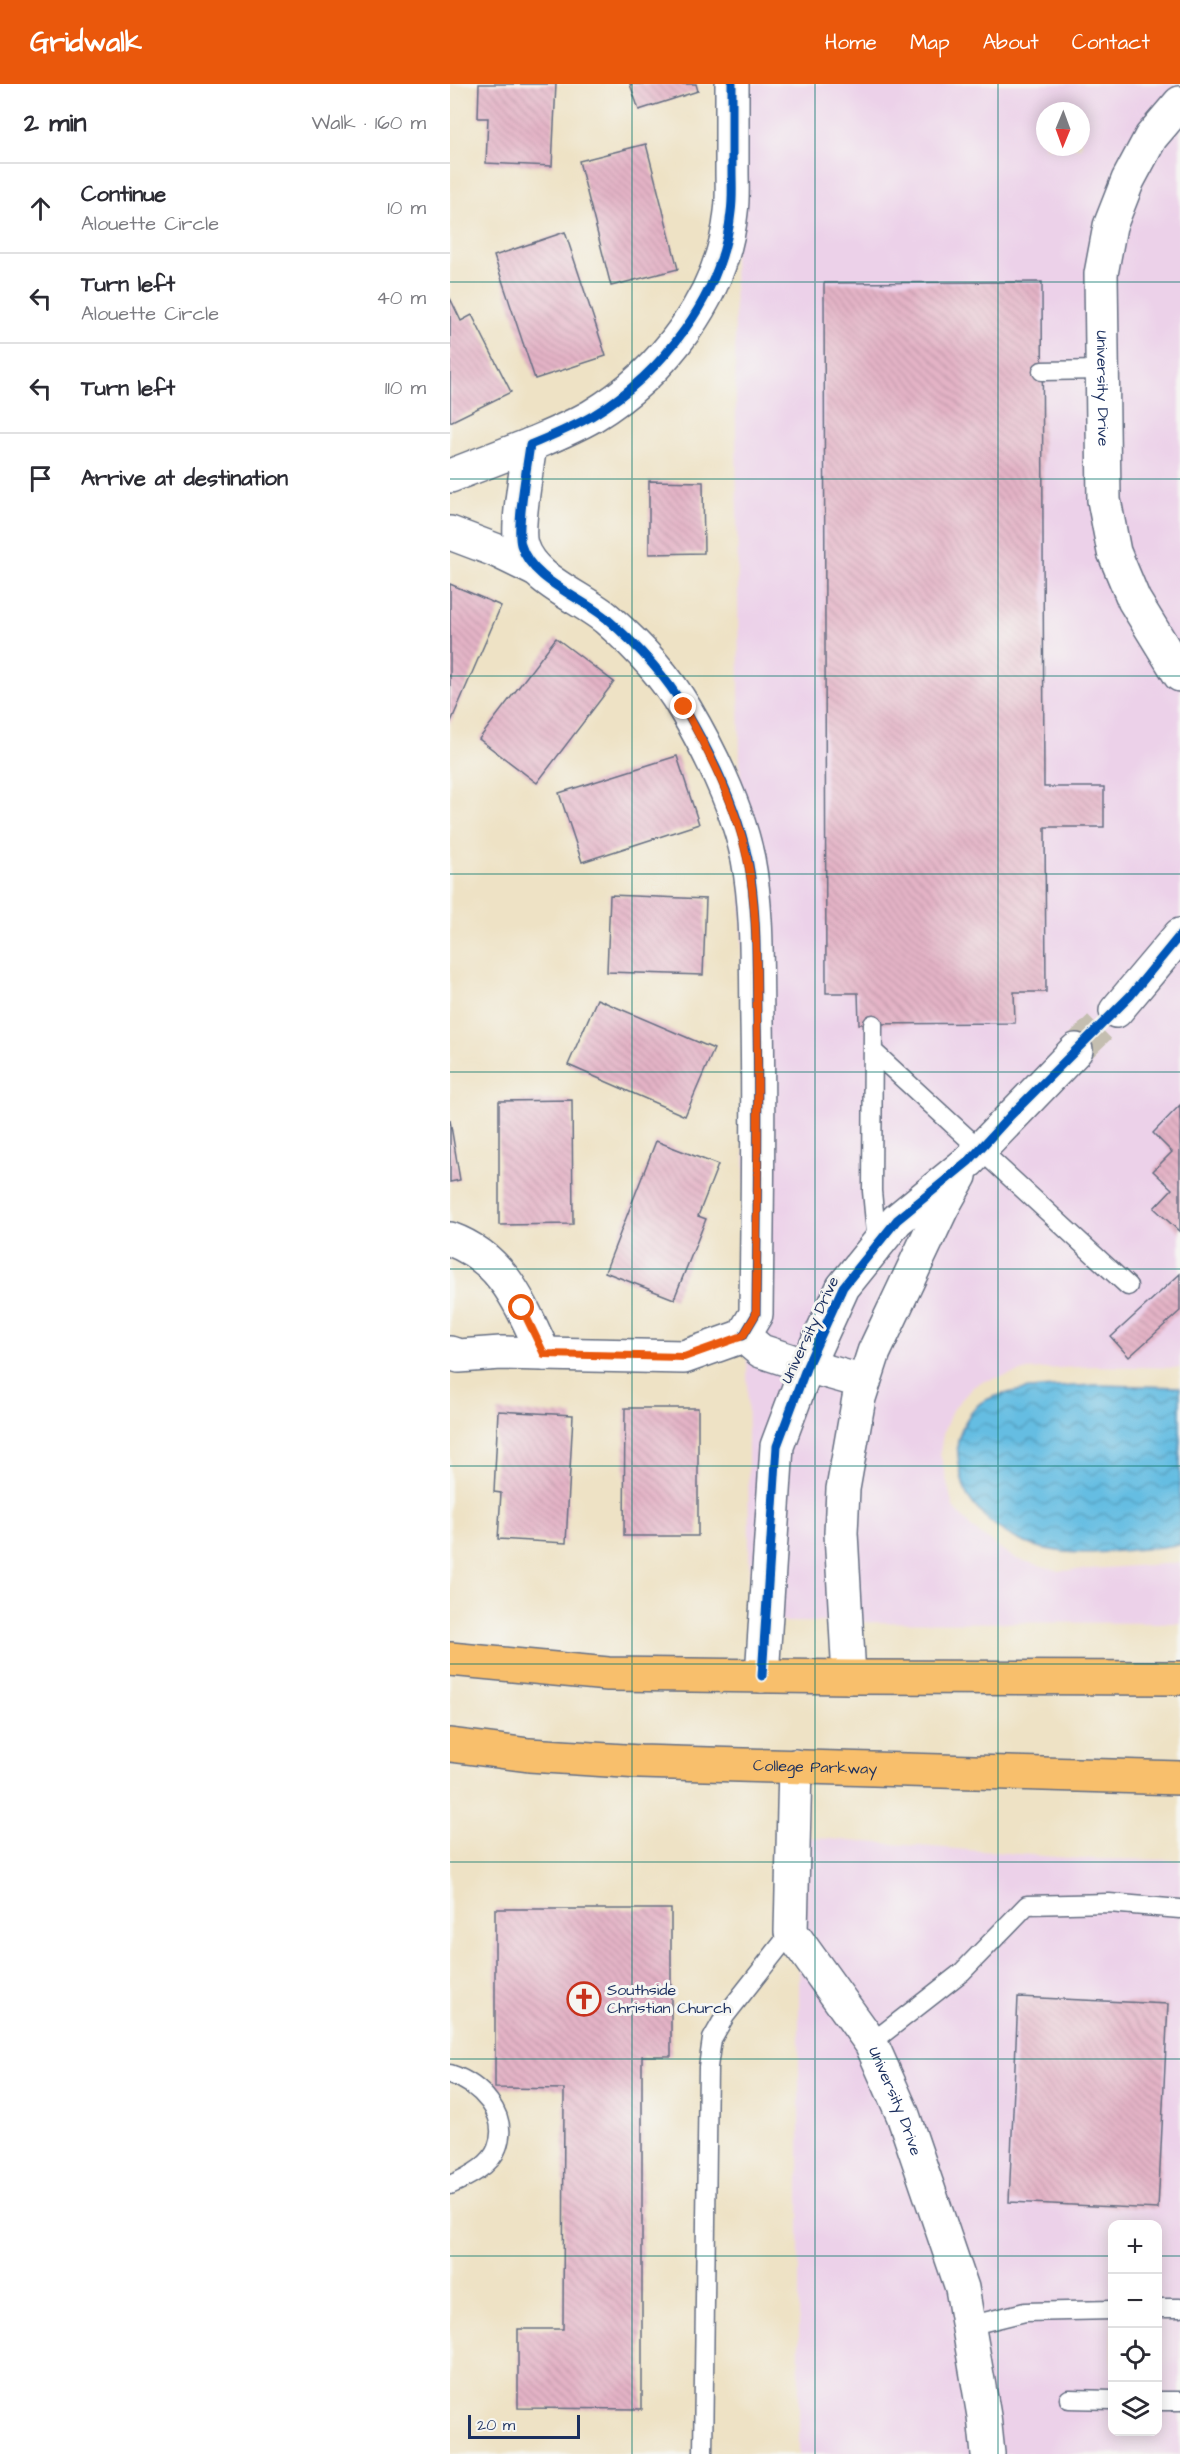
<!DOCTYPE html>
<meta charset="utf-8">
<style>
:root{--surface:#fff;--page:#f7f7f7;--text:#2b2b33;--muted:#7c7c81;--line:#e1e1e2;--accent:#ea580c}
body{margin:0;font-family:"Architects Daughter",sans-serif;background:var(--page);color:var(--text)}
.controls{position:absolute;right:18px;bottom:18px;display:grid;overflow:hidden;border-radius:12px;box-shadow:0 3px 15px #0003}
.controls button{width:54px;height:54px;display:grid;place-items:center;padding:0;border:0;border-bottom:2px solid var(--line);background:var(--surface);color:var(--text);font:30px sans-serif}
.compass{position:absolute;left:586px;top:18px;width:54px;height:54px;border-radius:50%;background:var(--surface);box-shadow:0 3px 15px #0003;rotate:181deg}
.scale{position:absolute;left:18px;bottom:15px;width:112px;box-sizing:border-box;padding-left:6px;border:3px solid #1b2f5e;border-top:0;font-size:16px;line-height:21px;white-space:nowrap;color:#1b2f5e;-webkit-text-stroke:4px #f6f6f2;paint-order:stroke}
.stop{position:absolute;width:18px;height:18px;margin:-14px;border:4px solid #ea580c;border-radius:50%;background:#fff}
.stop.end{background:#ea580c;border-color:#fff;box-shadow:0 2px 6px #0008}
.list{margin:0;padding:0;list-style:none}
h2{display:flex;justify-content:space-between;align-items:center;height:78px;margin:0;padding:0 24px;font-size:26px}
h2 small{font-size:20px;font-weight:400;color:var(--muted)}
.list li{display:grid;grid-template-columns:39px 1fr auto;gap:18px;align-items:center;box-sizing:border-box;height:90px;padding:0 24px;border-top:2px solid var(--line)}
.list b{display:block;font-size:22px;white-space:nowrap}
.list p{margin:0;font-size:20px;white-space:nowrap;color:var(--muted)}
.list em{font-size:20px;font-style:normal;color:var(--muted)}
.icon{flex:none;width:33px;height:33px;fill:none;stroke:currentColor;stroke-width:2;stroke-linecap:round;stroke-linejoin:round}
.map{position:relative;flex:none;width:730px;height:2370px;overflow:hidden}
header{display:flex;align-items:center;gap:36px;box-sizing:border-box;height:84px;padding:0 30px;background:var(--accent);color:#fff}
header strong{font-size:28px}
nav{display:flex;gap:33px;margin-inline-start:auto;font-size:21px}
main{display:flex}
aside{flex:1;background:var(--surface)}
.map>svg:first-child{display:block}
.built{fill:#ecd1e9;fill-rule:evenodd}
.water{fill:url(#water-waves);stroke:#4076a0;stroke-width:1.5}
.building{fill:url(#building-back-hatch)}
.lines{fill:none;stroke-linecap:round;stroke-linejoin:round}
.minor-tunnel{stroke:#c4beb0;stroke-width:33;stroke-dasharray:33 16;stroke-linecap:butt}
.service-casing{stroke:#656e82;stroke-width:21}
.minor-casing{stroke:#656e82;stroke-width:36}
.primary-casing{stroke:#656e82;stroke-width:36}
.service{stroke:#fff;stroke-width:18}
.minor{stroke:#fff;stroke-width:33}
.primary{stroke:#f8bf6c;stroke-width:33}
.cycleway-casing{stroke:#f6f6f2;stroke-width:13}
.cycleway{stroke:#0057b8;stroke-width:9}
.route{stroke:#ea580c;stroke-width:8}
.grid{fill:none;stroke:#0f766e;stroke-width:1.5;stroke-opacity:0.55}
.labels{text-anchor:middle;dominant-baseline:central;stroke-width:6;stroke-linejoin:round;paint-order:stroke}
.street-label{font-size:16px;fill:#1b2f5e;stroke:#f6f6f2}
.poi-label{font-size:16px;fill:#1b2f5e;stroke:#f6f6f2;text-anchor:start}
</style>
<header>
<strong>Gridwalk</strong>
<nav><a>Home</a><a>Map</a><a>About</a><a>Contact</a></nav>
</header>
<main>
<aside>
<h2>2 min<small>Walk · 160 m</small></h2>
<ul class="list">
<li><svg class="icon" aria-label="ahead" viewBox="0 0 24 24"><path d="M12 20V5M6 11l6-6 6 6"/></svg><div><b>Continue</b><p>Alouette Circle</p></div><em>10 m</em></li>
<li><svg class="icon" aria-label="left" viewBox="0 0 24 24"><path d="M17 20v-9H6M10 6l-5 5 5 5"/></svg><div><b>Turn left</b><p>Alouette Circle</p></div><em>40 m</em></li>
<li><svg class="icon" aria-label="left" viewBox="0 0 24 24"><path d="M17 20v-9H6M10 6l-5 5 5 5"/></svg><div><b>Turn left</b></div><em>110 m</em></li>
<li><svg class="icon" aria-label="arrive" viewBox="0 0 24 24"><path d="M6 21V4h12l-3 4 3 4H6"/></svg><div><b>Arrive at destination</b></div></li>
</ul>
</aside>
<div class="map">
<svg width="730" height="2370" viewBox="0 0 730 2370">
<defs>
<pattern id="water-waves" width="16" height="10" patternUnits="userSpaceOnUse" patternTransform="scale(1.5)"><rect width="16" height="10" fill="#65bde2"/><path d="M0 5q4-4 8 0t8 0" fill="none" stroke="#529aba"/></pattern>
<pattern id="building-back-hatch" width="6" height="6" patternUnits="userSpaceOnUse" patternTransform="scale(1.5)"><rect width="6" height="6" fill="#e4b3c6"/><path d="M-1 5l2 2M0 0l6 6M5-1l2 2" fill="none" stroke="#c39aac"/></pattern>
</defs>
<rect width="100%" height="100%" fill="#f6f6f2"/>
<filter id="ink" filterUnits="userSpaceOnUse"><feTurbulence type="fractalNoise" baseFrequency=".0167" numOctaves="2"/><feDisplacementMap in="SourceGraphic" scale="12" xChannelSelector="R" yChannelSelector="G"/><feConvolveMatrix kernelMatrix="1 2 1 2 8 2 1 2 1" color-interpolation-filters="sRGB"/></filter>
<filter id="wash" filterUnits="userSpaceOnUse"><feTurbulence type="fractalNoise" baseFrequency=".008" numOctaves="4" result="noise"/><feDisplacementMap in="SourceGraphic" scale="24" xChannelSelector="R" yChannelSelector="G"/><feGaussianBlur stdDeviation="1.35" result="paint"/><feColorMatrix in="noise" values="0 0 0 0 0 0 0 0 0 0 0 0 0 0 0 0 0 1.4 0 .05"/><feComposite in="paint" operator="in"/></filter>
<g filter="url(#wash)">
<rect width="100%" height="100%" fill="#eee2c5"/>
<path class="built" d="M282 0H730V1284L645 1282 578 1286 531 1298 523 1303 502 1326 493 1350 490 1369 503 1423 524 1446 564 1474 609 1487 730 1479V1539L300 1538ZM595 27H631V63H595Z
M330 1751 632 1775 730 1776V2370H349V1876ZM662 2140H708V2348H662Z"/>
<path class="water" d="M645 1301 730 1303V1461C681 1465 613 1479 567 1455 550 1447 529 1430 519 1414 512 1405 506 1367 508 1356 511 1343 523 1321 536 1316 568 1302 611 1303 645 1301Z"/>
<g id="blocks">
<path class="building" d="M29 0H106L102 82 36 79 38 34H28Z
M180 0H246L248 7 189 26Z
M196 60 228 185 161 202 129 77Z
M115 148 156 272 85 295 44 172Z
M592 198 594 703H654V743H595L596 908H564L565 939 409 940 408 909H376L374 199Z
M0 214 11 237 22 231 61 308 0 338Z
M199 397 253 398 254 469 199 470Z
M0 500 51 522 0 640Z
M106 554 164 598 87 699 29 655Z
M227 672 249 740 132 778 109 709Z
M160 811 256 815 253 891 157 888Z
M147 915 264 965 235 1032 118 981Z
M122 1016 123 1140 49 1141V1017Z
M730 1021V1148L704 1124 722 1105 703 1087 722 1068 703 1049Z
M0 1036 10 1096 0 1098Z
M206 1057 268 1081 248 1132 256 1135 224 1215 155 1188Z
M730 1190V1227L679 1273 661 1253Z
M175 1324H248V1452H174Z
M48 1327 123 1331 116 1459 48 1455 51 1409 44 1408Z
M45 1825H221V1972H192V2325L68 2324V2245H113L114 2005 45 2004Z
M568 1913 718 1920 708 2125 559 2118Z"/>
</g>
</g>
<g filter="url(#ink)">
<use href="#blocks" fill-opacity="0" stroke="#656e82" stroke-width="1.5"/>
<g class="lines">
<path class="minor-tunnel" d="M626 966 666 927"/>
<g class="service-casing">
<path id="service" d="M592 287 652 286
M423 940 422 1107 427 1160
M423 967 678 1202
M421 1959 512 1888 577 1821 659 1819 730 1825
M0 1990C30 2000 60 2030 47 2064 41 2082 16 2094 0 2101
M708 2224H730
M518 2242 575 2228 662 2226
M619 2315 662 2316
M708 2317H730
M253 2370 258 1983 262 1955 275 1932 341 1848"/>
</g>
<g class="minor-casing">
<g id="minor">
<path d="M282 0C282 29 282 58 282 87 282 100 283 114 281 128 273 211 213 289 142 332 123 343 101 352 80 361 77 383 66 443 71 461 81 496 131 513 157 535 187 561 215 591 235 625 262 671 287 722 298 775 308 828 306 883 307 937 309 1035 307 1132 306 1230L293 1252"/>
<path id="s1" d="M730 19 701 53 678 96 660 142 651 190 654 416 664 468 684 516 730 591"/>
<path d="M0 392 80 361"/>
<path d="M0 449 45 466 84 485"/>
<path d="M666 927 730 851"/>
<path d="M0 1155C55 1175 71 1222 94 1270L51 1269 9 1272 0 1269"/>
<path d="M293 1252 311 1267 357 1282 414 1298"/>
<path d="M94 1270 234 1273 293 1252"/>
<path d="M312 1592 327 1362 357 1282 393 1203 447 1136 519 1077 626 966"/>
<path d="M399 1593 391 1449 393 1405 409 1314 424 1268 492 1124 510 1092"/>
<path id="s2" d="M345 1682 341 1848 421 1959 453 2031 512 2204 534 2332 538 2370"/>
</g>
</g>
<g class="primary-casing">
<g id="primary">
<path d="M0 1575 158 1590 399 1593 730 1594"/>
<path id="s3" d="M0 1661 79 1671 190 1678 730 1694"/>
</g>
</g>
<use href="#service" class="service"/>
<use href="#minor" class="minor"/>
<use href="#primary" class="primary"/>
<g class="cycleway-casing">
<path id="cycleway" d="M282 0C282 29 282 58 282 87 282 100 283 114 281 128 273 211 213 289 142 332 123 343 101 352 80 361 77 383 66 443 71 461 81 496 131 513 157 535 187 561 215 591 235 625 262 671 287 722 298 775 308 828 306 883 307 937 309 1035 307 1132 306 1230L293 1252
M312 1592 327 1362 357 1282 393 1203 447 1136 519 1077 561 1031 681 911 730 851"/>
</g>
<use href="#cycleway" class="cycleway"/>
</g>
</g>
<g class="lines" filter="url(#ink)">
<path class="route" d="M72 1224 94 1270 234 1273 293 1252 306 1230C307 1131 309 1032 307 933 306 880 308 826 297 774 286 720 260 671 234 623"/>
</g>
<path class="grid" d="M182 0V2370M365 0V2370M548 0V2370M0 198H730M0 395H730M0 592H730M0 790H730M0 988H730M0 1185H730M0 1382H730M0 1580H730M0 1778H730M0 1975H730M0 2172H662M708 2172H730"/>
<defs>
<g id="church-ring" transform="scale(1.725)"><circle r="9.5" fill="#f6f6f2" stroke="#c8321e" stroke-width="1.5"/><path d="M-1.2-6h2.4v3.5h3.3v2.4h-3.3V6h-2.4V-.1h-3.3v-2.4h3.3Z" fill="#c8321e"/></g>
</defs>
<g fill-rule="evenodd">
<use href="#church-ring" x="134" y="1915"/>
</g>
<g class="labels">
<g class="street-label">
<text stroke="none"><textPath href="#s1" startOffset="306">University Drive</textPath></text>
<text transform="translate(360 1246) rotate(-65)">University Drive</text>
<text stroke="none"><textPath href="#s3" startOffset="366">College Parkway</textPath></text>
<text stroke="none"><textPath href="#s2" startOffset="366">University Drive</textPath></text>
</g>
<g class="poi-label">
<text x="157" y="1906">Southside<tspan x="157" dy="18">Christian Church</tspan></text>
</g>
</g>
</svg>
<div class="controls">
<button>+</button>
<button>−</button>
<button><svg class="icon" aria-label="locate" viewBox="0 0 24 24"><circle cx="12" cy="12" r="6"/><path d="M12 2v4M12 18v4M2 12h4M18 12h4"/></svg></button>
<button><svg class="icon" aria-label="layers" viewBox="0 0 24 24"><path d="M12 4l9 5-9 5-9-5zM3 14l9 5 9-5"/></svg></button>
</div>
<svg class="compass" viewBox="-18 -18 36 36"><path d="M0-13l5 13h-10z" fill="#e53935"/><path d="M0 13l5-13h-10z" fill="#7c7c81"/></svg>
<div class="scale">20 m</div>
<div class="stop" style="left:72px;top:1224px"></div>
<div class="stop end" style="left:234px;top:623px"></div>
</div>
</main>
